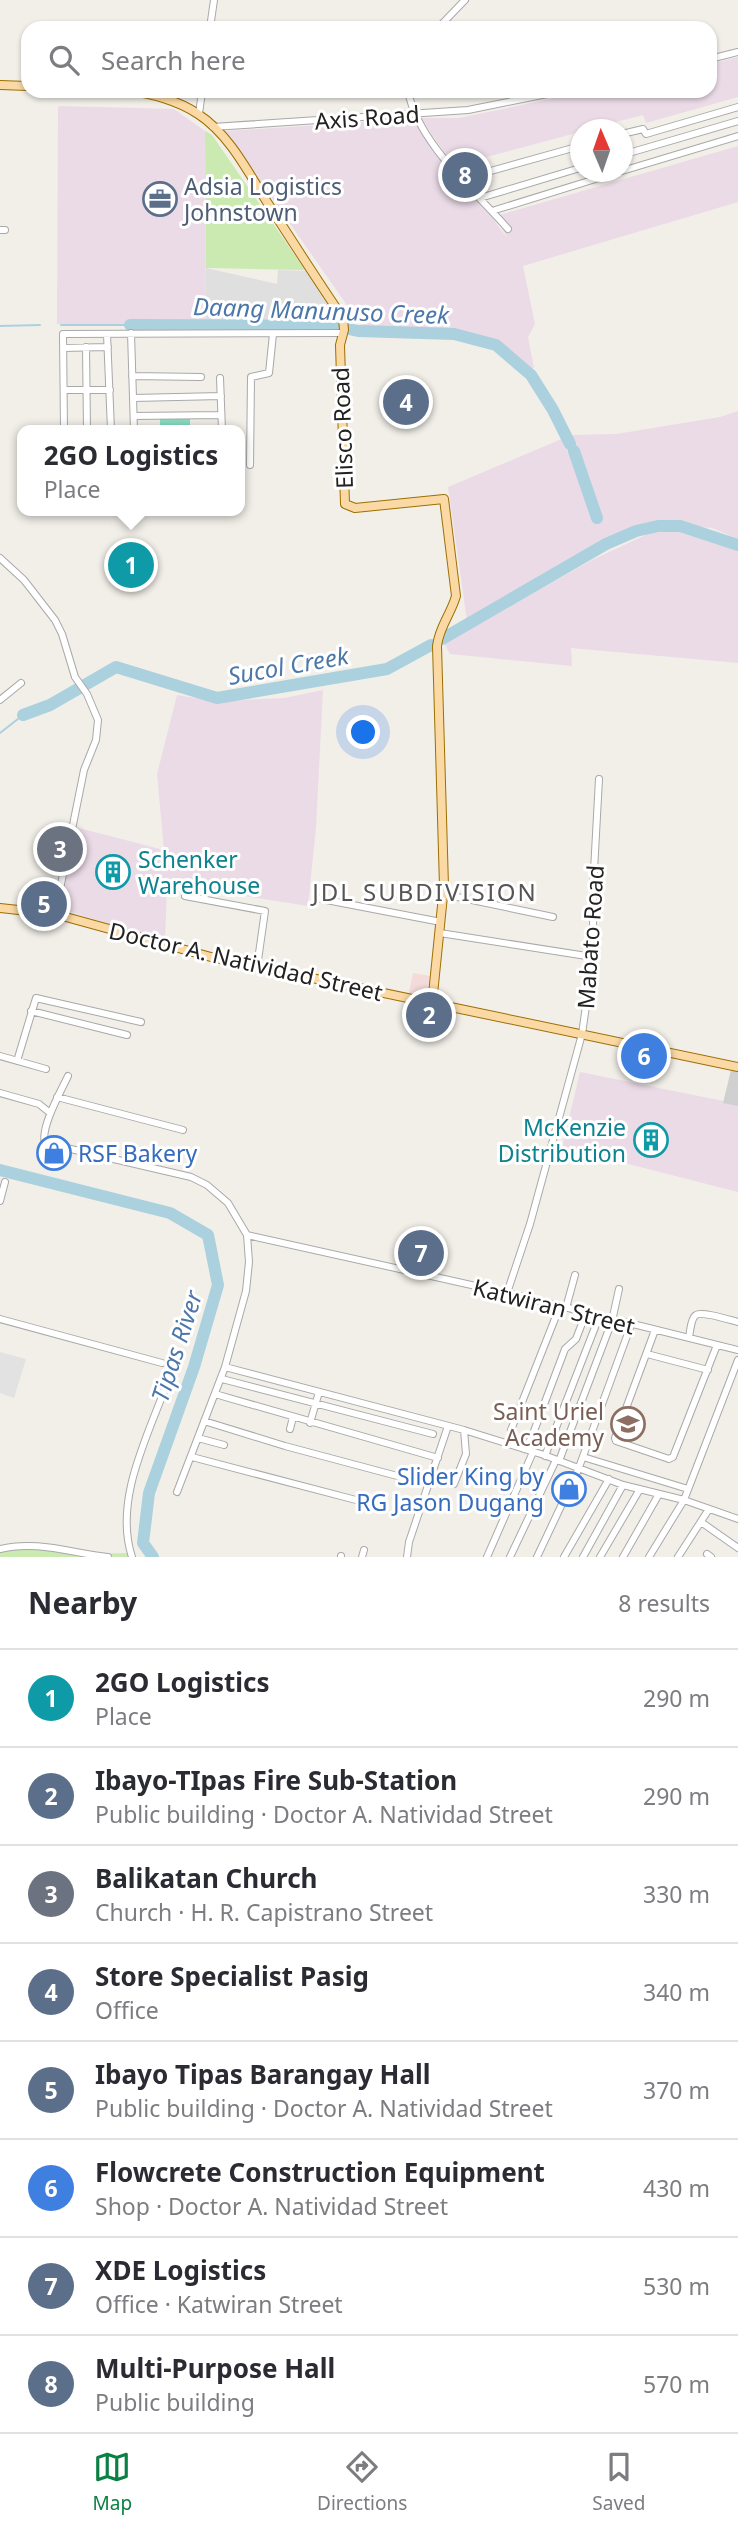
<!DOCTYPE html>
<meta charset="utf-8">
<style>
:root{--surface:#fff;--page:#f7f7f7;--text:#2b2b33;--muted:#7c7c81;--line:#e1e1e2;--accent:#0b8043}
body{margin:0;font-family:"Noto Sans",sans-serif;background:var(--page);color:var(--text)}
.compass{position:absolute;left:570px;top:119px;width:63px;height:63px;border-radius:50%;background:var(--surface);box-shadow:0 2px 5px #0004;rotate:358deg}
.you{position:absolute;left:364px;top:733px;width:24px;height:24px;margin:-18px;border:5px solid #fff;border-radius:50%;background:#1a73e8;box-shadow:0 0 0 10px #1a73e833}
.badge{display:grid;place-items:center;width:46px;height:46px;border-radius:50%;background:var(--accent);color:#fff;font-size:23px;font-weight:700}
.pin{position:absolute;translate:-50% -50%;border:4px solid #fff;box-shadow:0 2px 7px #0006}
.popup{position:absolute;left:17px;top:425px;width:228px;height:91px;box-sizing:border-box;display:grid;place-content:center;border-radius:14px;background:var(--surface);filter:drop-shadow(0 2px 5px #0005);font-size:23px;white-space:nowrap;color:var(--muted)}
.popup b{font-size:26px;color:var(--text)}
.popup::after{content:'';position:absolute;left:50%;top:100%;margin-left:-14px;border:14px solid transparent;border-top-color:var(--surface)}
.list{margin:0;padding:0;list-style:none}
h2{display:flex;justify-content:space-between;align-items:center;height:91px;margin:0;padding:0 28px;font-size:30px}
h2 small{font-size:23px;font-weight:400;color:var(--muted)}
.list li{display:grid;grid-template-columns:46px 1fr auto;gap:21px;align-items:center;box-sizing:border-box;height:98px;padding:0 28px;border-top:2px solid var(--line)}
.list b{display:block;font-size:26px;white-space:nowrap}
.list p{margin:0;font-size:23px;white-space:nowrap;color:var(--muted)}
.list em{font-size:23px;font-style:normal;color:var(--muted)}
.icon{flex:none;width:38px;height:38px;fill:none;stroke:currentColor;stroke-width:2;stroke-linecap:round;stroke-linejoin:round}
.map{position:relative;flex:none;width:738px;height:1557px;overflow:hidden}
.search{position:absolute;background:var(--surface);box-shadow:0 2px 5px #0004;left:21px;right:21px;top:21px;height:77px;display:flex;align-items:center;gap:18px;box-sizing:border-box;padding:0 24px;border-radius:21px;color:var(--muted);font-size:26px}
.sheet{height:875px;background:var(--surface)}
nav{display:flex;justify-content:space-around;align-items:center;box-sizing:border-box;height:98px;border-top:2px solid var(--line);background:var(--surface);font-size:19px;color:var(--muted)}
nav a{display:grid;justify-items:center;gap:4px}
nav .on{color:var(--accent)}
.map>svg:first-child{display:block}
.residential{fill:#e0dfdf}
.commercial{fill:#f2dbd9}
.industrial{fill:#ebdbe7}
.religious{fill:#d0d0d0}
.grass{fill:#cbeab1}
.pitch{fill:#89dec1}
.parking{fill:#e2e2e2}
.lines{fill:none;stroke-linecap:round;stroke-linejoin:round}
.stream{stroke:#abd1de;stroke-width:2}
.river{stroke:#abd1de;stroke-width:12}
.minor-casing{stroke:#a9a9a9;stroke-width:8}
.major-casing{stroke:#9d6f03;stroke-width:10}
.minor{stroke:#fff;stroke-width:6}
.major{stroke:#fbd9a5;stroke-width:8}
.labels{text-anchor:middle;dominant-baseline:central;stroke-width:6;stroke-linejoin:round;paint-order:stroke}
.street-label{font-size:23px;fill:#222;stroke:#fff}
.service-label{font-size:23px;fill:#4e5e75;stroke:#fff;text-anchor:start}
.culture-label{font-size:23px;fill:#0d838f;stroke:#fff;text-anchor:start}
.shop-label{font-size:23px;fill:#366cbe;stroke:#fff;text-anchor:start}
.education-label{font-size:23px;fill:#785e54;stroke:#fff;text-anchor:end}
.water-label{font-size:24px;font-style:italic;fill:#4c77a9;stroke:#fff}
.neighbourhood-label{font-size:24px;letter-spacing:2px;fill:#555;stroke:#fff}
</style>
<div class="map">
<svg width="738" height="1557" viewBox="0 0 738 1557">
<rect width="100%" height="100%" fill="#f2efe9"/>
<path class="residential" d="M206 268 277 284 278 270 309 271 339 319 334 326 206 324Z"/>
<path class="commercial" d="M413 973 430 976 426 997 409 993Z"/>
<path class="industrial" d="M738 57V97L646 123 643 115 589 129 580 130V132L453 166 421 118H459L589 91H710V64Z
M58 106 174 109 205 131 206 324H57Z
M414 119 446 168 494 220 507 238 496 216 738 146V202L523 266 535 324 528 337 534 368 528 369 489 341 455 332 363 328 225 131Z
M738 411V539L712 528 653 523 615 537 467 621 448 487 571 435 616 434 720 417Z
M652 532H678L738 551V663L571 648 572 666 450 654 444 643 592 560Z
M323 690 316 827 308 906 167 884 165 942 61 909 75 827 164 850 157 774 177 695 214 701 284 698Z
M580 1072 738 1104V1192L562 1147Z"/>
<path class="religious" d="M731 1070 738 1071V1106L723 1103Z"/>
<path class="grass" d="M205 131 212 135 305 270 206 268Z
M25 1546 84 1554 129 1553 130 1557H0V1551Z"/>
<path class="pitch" d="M160 418H190V430H160Z"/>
<path class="parking" d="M0 1352 26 1359 14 1398 0 1393Z"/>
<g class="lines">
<path class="stream" d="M61 325H130
M0 326 40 325
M0 733 23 715"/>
<path class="river" d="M130 325 335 326 358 331 454 334 496 345 531 375 553 410 570 444
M574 451 597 518
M442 639 606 544 636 531 658 526H680L738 545
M23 715 50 705 116 667 217 698 387 669 431 645
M0 1170 170 1213 208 1235 218 1285 194 1367 149 1493 143 1543 153 1557"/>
<g class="minor-casing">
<path id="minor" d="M210 28 214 0
M438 28 465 0
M710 59 738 52
M408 91C418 143 474 190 508 229
M199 114 202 91
M213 127 468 110 562 91
M622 134 643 129 646 134 738 107
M622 155 738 121
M622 171 738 136
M462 179 580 146
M480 198 580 168
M492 211 618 172
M0 230H5
M131 333 134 430
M107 334 111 430
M86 347 87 430
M63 348 108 347
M132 376 201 377
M220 378 222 430
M64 390H110
M133 398 221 396
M134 416 221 415
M64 430 63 334 343 333
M250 465 251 377 269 373 273 334
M0 558 24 580 55 620 62 634 75 677 87 694 98 720 96 740 84 770 55 914
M0 700 21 683
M443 894 553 917
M185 896 265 911 257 967
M316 898 441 922
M440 933 593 957
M31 1011 127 1035
M0 1056 46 1069
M17 1061 36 998 141 1022
M68 1076C61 1091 40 1128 45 1143L191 1177 207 1185 228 1203 247 1235 249 1262 246 1291 225 1367 177 1492
M0 1093 39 1104 50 1113
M57 1097 183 1130
M0 1201 5 1182
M247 1235 512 1294 738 1350
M507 1293 530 1224 582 1034 593 957V889L599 779
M566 1308 575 1275
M0 1319 162 1363
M655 1330 615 1438 616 1441 669 1459 673 1457 717 1345
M689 1338C690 1332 691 1318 696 1315 702 1311 730 1320 738 1322
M647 1354 708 1370
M225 1367 464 1430 544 1455 623 1485 684 1500 738 1519
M222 1379 433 1434
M215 1394 438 1458
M204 1421 285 1446 416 1481
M310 1423 319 1392
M290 1429 293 1417
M511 1430 560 1306
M198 1438 224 1445
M524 1449 531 1439 565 1349 576 1339 586 1313
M545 1456 599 1317
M192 1457 356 1500
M583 1457 688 1489
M559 1461 612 1321 619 1289
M454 1484 466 1454 464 1430
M701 1522 738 1548
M0 1549C36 1540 71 1553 108 1557
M707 1554 711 1557
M132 1557C113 1499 149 1434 169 1378
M341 1557V1556
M362 1557 364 1550
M407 1557 409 1542 448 1426
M487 1557 533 1452
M510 1557 556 1460
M537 1557 578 1470 631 1325
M564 1557 609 1479
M583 1557 623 1485
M600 1557 640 1489
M623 1557 659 1494
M649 1557 684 1500 738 1360
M678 1557 709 1509"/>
</g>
<g class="major-casing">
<path id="major" d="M0 85 28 86
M128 91C151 93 179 101 198 114 229 134 248 172 267 202 292 241 317 280 343 318L344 330 340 345 345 504 355 508 444 499 456 596C451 614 439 627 437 646L444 886 432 1004
M0 908 55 914 211 957 738 1067"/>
</g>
<use href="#minor" class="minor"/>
<use href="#major" class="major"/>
</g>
<defs>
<g id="office-ring" transform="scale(1.75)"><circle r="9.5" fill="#fff" stroke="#5c6f8a" stroke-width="1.5"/><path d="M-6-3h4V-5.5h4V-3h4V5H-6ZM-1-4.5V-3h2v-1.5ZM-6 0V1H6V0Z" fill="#5c6f8a"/></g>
<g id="building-ring" transform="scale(1.75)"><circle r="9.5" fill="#fff" stroke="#0f9aa8" stroke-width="1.5"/><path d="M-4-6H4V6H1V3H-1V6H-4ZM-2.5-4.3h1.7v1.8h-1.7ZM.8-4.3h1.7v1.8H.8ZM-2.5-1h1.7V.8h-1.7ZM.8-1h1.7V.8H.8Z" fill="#0f9aa8"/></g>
<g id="shop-ring" transform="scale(1.75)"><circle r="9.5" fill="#fff" stroke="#3f7fe0" stroke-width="1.5"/><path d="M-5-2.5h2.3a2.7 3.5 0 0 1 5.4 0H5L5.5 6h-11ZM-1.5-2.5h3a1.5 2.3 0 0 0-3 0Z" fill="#3f7fe0"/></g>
<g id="school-ring" transform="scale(1.75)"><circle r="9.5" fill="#fff" stroke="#8d6e63" stroke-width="1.5"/><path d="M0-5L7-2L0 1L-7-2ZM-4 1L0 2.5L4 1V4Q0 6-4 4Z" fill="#8d6e63"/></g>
</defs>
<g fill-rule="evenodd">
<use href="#office-ring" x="160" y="199"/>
<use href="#building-ring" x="113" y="872"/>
<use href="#building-ring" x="651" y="1140"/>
<use href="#shop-ring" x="54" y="1153"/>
<use href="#school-ring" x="628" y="1424"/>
<use href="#shop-ring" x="569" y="1489"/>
</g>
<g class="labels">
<g class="street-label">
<text transform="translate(367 117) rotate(-4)">Axis Road</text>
<text transform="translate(342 428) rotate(-92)">Elisco Road</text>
<text transform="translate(590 937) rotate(-86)">Mabato Road</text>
<text transform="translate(246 961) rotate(13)">Doctor A. Natividad Street</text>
<text transform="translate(554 1306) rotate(14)">Katwiran Street</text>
</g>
<g class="service-label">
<text x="184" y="186">Adsia Logistics<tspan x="184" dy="26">Johnstown</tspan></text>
</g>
<g class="culture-label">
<text x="138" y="859">Schenker<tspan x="138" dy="26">Warehouse</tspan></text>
<text x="626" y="1127" text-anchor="end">McKenzie<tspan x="626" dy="26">Distribution</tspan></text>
</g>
<g class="shop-label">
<text x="78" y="1153">RSF Bakery</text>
<text x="544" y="1476" text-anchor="end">Slider King by<tspan x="544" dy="26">RG Jason Dugang</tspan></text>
</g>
<g class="education-label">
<text x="604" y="1411">Saint Uriel<tspan x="604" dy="26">Academy</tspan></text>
</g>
<g class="water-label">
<text transform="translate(321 310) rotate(2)">Daang Manunuso Creek</text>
<text transform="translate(288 665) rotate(-10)">Sucol Creek</text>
<text transform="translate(176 1346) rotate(-72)">Tipas River</text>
</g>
<g class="neighbourhood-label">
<text x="425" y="891">JDL SUBDIVISION</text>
</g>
</g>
</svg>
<svg class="compass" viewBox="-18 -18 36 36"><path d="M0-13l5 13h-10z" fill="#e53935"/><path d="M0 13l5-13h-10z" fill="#7c7c81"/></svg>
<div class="you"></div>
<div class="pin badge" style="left:131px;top:565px;background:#0f9aa8">1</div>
<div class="popup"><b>2GO Logistics</b>Place</div>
<div class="pin badge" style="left:429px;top:1015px;background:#5c6f8a">2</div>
<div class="pin badge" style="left:60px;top:849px;background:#6b7280">3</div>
<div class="pin badge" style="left:406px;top:402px;background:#5c6f8a">4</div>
<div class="pin badge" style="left:44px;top:904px;background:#5c6f8a">5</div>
<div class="pin badge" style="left:644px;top:1056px;background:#3f7fe0">6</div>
<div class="pin badge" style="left:421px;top:1253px;background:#5c6f8a">7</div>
<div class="pin badge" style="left:465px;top:175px;background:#5c6f8a">8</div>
<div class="search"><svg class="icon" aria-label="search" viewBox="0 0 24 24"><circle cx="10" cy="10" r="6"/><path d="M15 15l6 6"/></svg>Search here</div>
</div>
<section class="sheet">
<h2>Nearby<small>8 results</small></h2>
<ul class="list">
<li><span class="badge" style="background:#0f9aa8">1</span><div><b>2GO Logistics</b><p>Place</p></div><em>290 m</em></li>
<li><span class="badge" style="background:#5c6f8a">2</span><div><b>Ibayo-TIpas Fire Sub-Station</b><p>Public building · Doctor A. Natividad Street</p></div><em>290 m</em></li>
<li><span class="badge" style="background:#6b7280">3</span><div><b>Balikatan Church</b><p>Church · H. R. Capistrano Street</p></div><em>330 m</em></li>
<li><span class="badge" style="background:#5c6f8a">4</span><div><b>Store Specialist Pasig</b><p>Office</p></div><em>340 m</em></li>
<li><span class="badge" style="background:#5c6f8a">5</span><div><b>Ibayo Tipas Barangay Hall</b><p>Public building · Doctor A. Natividad Street</p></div><em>370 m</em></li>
<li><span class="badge" style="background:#3f7fe0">6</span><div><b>Flowcrete Construction Equipment</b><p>Shop · Doctor A. Natividad Street</p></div><em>430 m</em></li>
<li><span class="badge" style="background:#5c6f8a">7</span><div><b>XDE Logistics</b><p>Office · Katwiran Street</p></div><em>530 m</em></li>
<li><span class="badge" style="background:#5c6f8a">8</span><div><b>Multi-Purpose Hall</b><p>Public building</p></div><em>570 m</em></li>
</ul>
</section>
<nav>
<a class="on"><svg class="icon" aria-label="map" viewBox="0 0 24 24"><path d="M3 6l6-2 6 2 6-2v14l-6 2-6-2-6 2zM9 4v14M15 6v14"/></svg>Map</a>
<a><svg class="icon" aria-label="directions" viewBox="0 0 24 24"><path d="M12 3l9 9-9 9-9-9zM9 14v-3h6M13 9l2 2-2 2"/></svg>Directions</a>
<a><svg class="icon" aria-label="saved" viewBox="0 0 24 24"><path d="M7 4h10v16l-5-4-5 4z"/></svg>Saved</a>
</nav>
